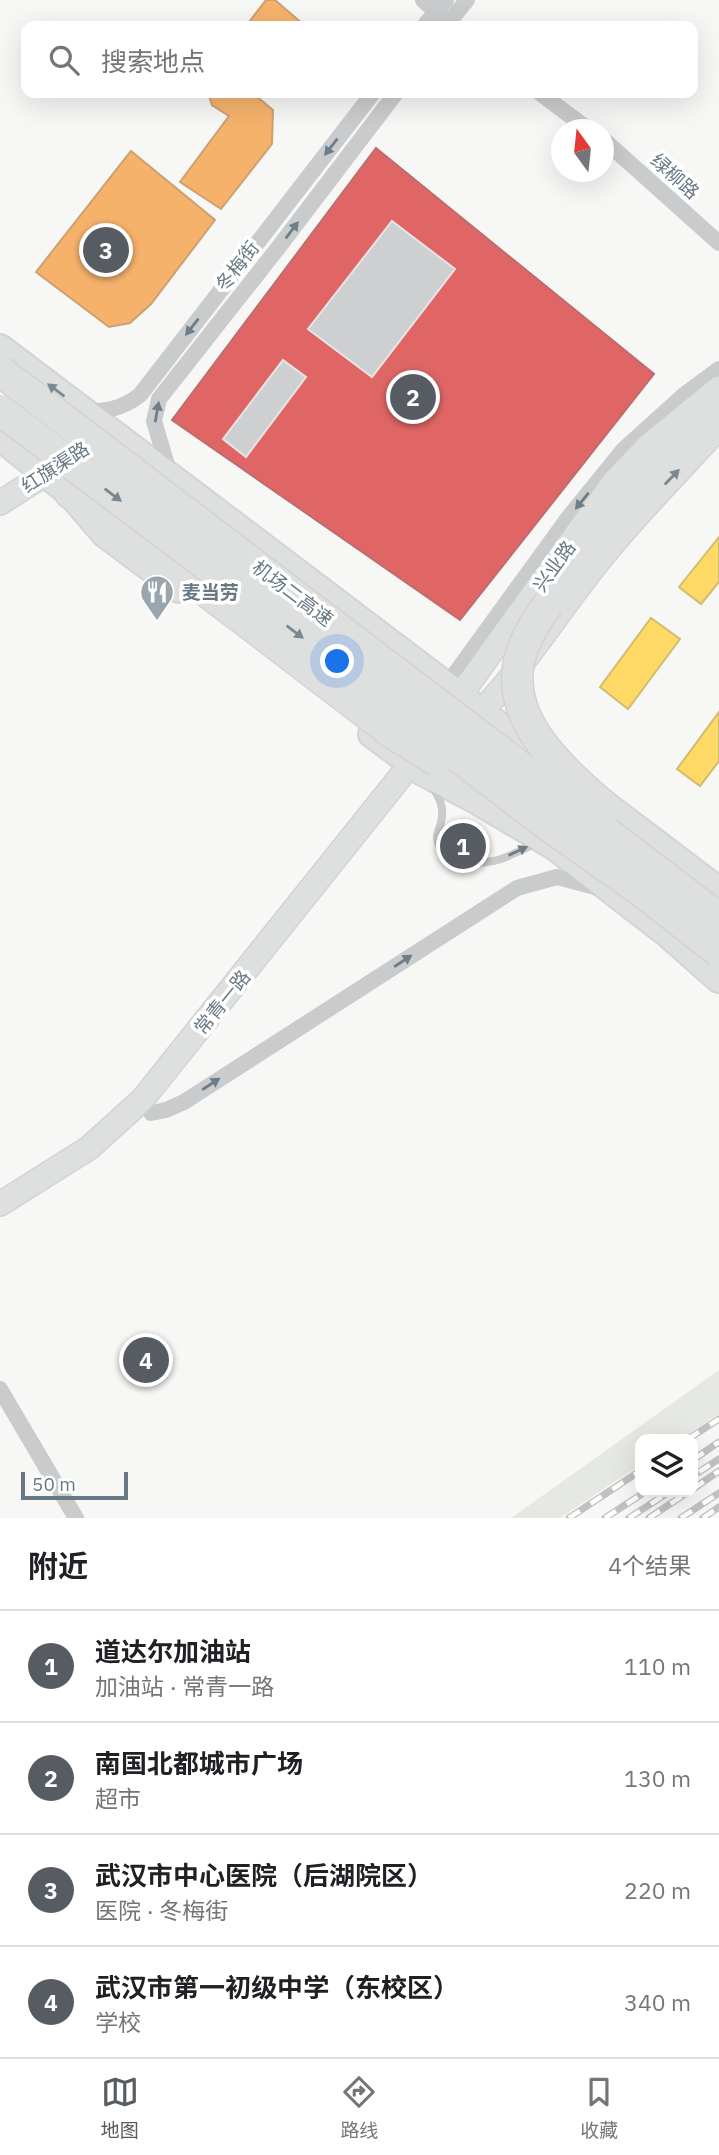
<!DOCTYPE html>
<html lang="zh">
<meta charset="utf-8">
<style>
:root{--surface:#fff;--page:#f2f2f2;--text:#202124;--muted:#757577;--line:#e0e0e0;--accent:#575c62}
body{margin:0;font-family:"IBM Plex Sans","Noto Sans SC",sans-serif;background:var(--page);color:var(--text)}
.controls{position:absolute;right:21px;bottom:21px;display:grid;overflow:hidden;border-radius:14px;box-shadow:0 7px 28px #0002}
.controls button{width:63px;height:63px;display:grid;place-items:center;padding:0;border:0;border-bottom:2px solid var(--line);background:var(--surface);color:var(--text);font:35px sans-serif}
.compass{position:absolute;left:551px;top:119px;width:63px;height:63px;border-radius:50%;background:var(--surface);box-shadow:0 7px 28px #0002;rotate:345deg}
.scale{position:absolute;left:21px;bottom:18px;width:107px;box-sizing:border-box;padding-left:7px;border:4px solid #687985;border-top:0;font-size:19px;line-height:24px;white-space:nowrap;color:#687985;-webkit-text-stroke:5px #fff;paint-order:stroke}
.you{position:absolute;left:338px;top:662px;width:24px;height:24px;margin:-18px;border:5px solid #fff;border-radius:50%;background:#1a73e8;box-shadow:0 0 0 10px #1a73e833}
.badge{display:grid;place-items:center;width:46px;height:46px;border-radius:50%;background:var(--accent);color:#fff;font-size:23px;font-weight:700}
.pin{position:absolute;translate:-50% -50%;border:4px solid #fff;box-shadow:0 2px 7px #0006}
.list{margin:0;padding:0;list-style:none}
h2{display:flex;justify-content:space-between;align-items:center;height:91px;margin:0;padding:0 28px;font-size:30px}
h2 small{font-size:23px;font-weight:400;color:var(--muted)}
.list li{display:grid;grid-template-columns:46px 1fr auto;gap:21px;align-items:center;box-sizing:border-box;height:112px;padding:0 28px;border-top:2px solid var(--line)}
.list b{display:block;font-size:26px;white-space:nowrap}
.list p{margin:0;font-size:23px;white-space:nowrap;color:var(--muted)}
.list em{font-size:23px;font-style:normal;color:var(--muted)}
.icon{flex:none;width:38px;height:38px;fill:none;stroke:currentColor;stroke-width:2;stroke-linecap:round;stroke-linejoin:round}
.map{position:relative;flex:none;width:719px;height:1518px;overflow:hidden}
.search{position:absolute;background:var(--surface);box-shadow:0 7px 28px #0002;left:21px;right:21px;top:21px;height:77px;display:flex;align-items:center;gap:18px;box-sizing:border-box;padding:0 24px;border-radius:14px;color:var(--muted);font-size:26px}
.sheet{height:539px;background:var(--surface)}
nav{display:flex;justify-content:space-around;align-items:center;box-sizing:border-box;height:98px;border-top:2px solid var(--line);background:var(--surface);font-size:19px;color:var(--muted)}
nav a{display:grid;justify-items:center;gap:4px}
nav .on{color:var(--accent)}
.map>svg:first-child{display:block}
.green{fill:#e6e8e3}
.homes{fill:#ffd966;stroke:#d2bc6f;stroke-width:2}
.shops{fill:#e06666;stroke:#bc6c6f;stroke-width:2}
.health{fill:#f6b26b;stroke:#cba173;stroke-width:2}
.building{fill:#cecfd0;stroke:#e6e6e6;stroke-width:2}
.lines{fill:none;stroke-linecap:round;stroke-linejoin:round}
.secondary-casing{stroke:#d2d3d4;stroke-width:26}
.primary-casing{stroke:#d3d4d4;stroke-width:30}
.highway-casing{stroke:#d3d3d3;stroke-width:33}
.lane{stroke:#c9cbcc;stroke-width:8}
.street{stroke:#c9cbcc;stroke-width:16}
.secondary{stroke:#dedfdf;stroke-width:23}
.primary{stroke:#dedfdf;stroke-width:26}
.highway{stroke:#dedfdf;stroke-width:30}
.rail-casing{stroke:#bfc1c2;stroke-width:7}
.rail{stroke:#fff;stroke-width:4.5;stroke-dasharray:13;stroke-linecap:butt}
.highway-bridge-casing{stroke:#d3d3d3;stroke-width:33;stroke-linecap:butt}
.highway-bridge{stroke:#dedfdf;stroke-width:30}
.oneway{fill:#6d7d89}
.oneway2{fill:#7a8892}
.labels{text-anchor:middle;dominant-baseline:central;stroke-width:7;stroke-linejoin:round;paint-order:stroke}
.street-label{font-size:19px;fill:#687985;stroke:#fff}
.poi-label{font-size:19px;font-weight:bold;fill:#687985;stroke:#fff;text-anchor:start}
</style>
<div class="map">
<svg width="719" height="1518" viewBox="0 0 719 1518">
<rect width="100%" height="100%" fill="#f7f7f6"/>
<path class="green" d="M719 1370V1414L680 1439H640V1465L560 1518H511Z"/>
<path class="homes" d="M719 537V582L701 604 679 587Z
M651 618 680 639 628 709 600 687Z
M719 712V761L700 786 677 769Z"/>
<path class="shops" d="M376 148 654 374 460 620 172 420Z"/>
<path class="health" d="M266 0H275L304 25 246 26Z
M208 93H257L255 95 273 110 272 144 221 209 180 182 229 116 212 105Z
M131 151 215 220 151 304 130 323 109 327 36 272Z"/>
<path class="building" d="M392 221 455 269 372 377 308 329Z
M283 360 306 377 246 457 223 439Z"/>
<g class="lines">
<g class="secondary-casing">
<path id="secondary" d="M0 503 47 473
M451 708 613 483 649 445 719 388
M469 724C519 675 555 616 598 562 636 514 679 472 719 427
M0 1204 89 1148 142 1100 421 751"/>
</g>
<g class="primary-casing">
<path id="primary" d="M0 348 554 767
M0 437 70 493 105 534 179 589
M372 734 423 772 478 801 554 846 668 934 719 979
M591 794 719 891"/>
</g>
<g class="highway-casing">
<path id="highway" d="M70 493 112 520 231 610
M549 603C600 538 650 460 719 412"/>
</g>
<path class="lane" d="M432 786C439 797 445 808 441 822 440 827 437 832 437 837 440 866 482 866 501 859 513 855 524 848 536 844"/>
<path class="street" d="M423 0 452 26
M424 26 446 0
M446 26 467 0
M540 93 589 130
M604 140 719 243
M85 412C106 411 122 409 140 395L373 93
M170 475 154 421 159 399 278 248 396 93
M446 686 568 518 623 450 684 395 719 369
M151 1113 166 1110 184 1102 517 888 557 877 599 888
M0 1389 76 1518"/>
<use href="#secondary" class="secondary"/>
<use href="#primary" class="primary"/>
<use href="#highway" class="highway"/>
<g class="rail-casing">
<path id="rail" d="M688 1439 719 1419
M693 1460 719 1442
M699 1472 719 1459
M693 1489 719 1471
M569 1518 640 1471
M605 1518 645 1492
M629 1518 669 1492
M649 1518 688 1492
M681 1518 719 1493
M703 1518 719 1507"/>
</g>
<use href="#rail" class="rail"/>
<g class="highway-bridge-casing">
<path id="highway-bridge" d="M0 371 719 918
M0 410 318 649 542 821 641 891 719 952
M549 603C538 618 528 633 522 651 499 717 563 770 607 809
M231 610 392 733 437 761"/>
</g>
<use href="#highway-bridge" class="highway-bridge"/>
</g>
<defs><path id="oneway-solid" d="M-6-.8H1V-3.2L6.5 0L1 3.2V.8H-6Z" transform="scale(1.75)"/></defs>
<g class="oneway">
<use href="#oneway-solid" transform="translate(331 147) rotate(128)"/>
<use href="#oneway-solid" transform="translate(292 230) rotate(-53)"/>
<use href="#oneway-solid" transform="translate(192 327) rotate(128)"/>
<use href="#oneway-solid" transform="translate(157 412) rotate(-80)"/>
<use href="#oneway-solid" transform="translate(582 501) rotate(129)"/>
<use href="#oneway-solid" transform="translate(518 851) rotate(-25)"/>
<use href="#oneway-solid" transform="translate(403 961) rotate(-33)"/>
<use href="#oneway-solid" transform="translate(211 1084) rotate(-33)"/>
</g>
<g class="oneway2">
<use href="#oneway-solid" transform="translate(56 390) rotate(-143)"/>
<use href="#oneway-solid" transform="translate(672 477) rotate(-46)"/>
<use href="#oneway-solid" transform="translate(113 495) rotate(37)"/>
<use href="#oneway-solid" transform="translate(295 632) rotate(37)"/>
</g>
<defs>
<g id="restaurant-pin" transform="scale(1.75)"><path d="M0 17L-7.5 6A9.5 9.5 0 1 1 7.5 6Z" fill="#9aa5ad" stroke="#fff"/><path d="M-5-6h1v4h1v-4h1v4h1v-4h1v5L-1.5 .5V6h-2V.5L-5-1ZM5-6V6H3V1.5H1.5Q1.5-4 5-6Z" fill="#fff"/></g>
</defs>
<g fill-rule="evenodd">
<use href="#restaurant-pin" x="157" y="592"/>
</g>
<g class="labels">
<g class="street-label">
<text transform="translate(675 176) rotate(42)">绿柳路</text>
<text transform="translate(237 266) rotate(-52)">冬梅街</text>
<text transform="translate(55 467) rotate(-33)">红旗渠路</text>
<text transform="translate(554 566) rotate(-54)">兴业路</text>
<text transform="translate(293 593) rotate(37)">机场二高速</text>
<text transform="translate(222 1002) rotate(-51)">常青一路</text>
</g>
<g class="poi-label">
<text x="182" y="592">麦当劳</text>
</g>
</g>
</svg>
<div class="controls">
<button><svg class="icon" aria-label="layers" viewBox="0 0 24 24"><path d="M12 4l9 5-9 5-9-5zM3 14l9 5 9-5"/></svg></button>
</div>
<svg class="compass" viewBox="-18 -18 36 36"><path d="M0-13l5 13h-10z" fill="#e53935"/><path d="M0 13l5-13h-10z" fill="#757577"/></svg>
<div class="scale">50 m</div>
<div class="you"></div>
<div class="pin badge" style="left:463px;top:846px">1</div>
<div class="pin badge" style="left:413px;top:397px">2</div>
<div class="pin badge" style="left:106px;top:250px">3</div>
<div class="pin badge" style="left:146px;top:1360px">4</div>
<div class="search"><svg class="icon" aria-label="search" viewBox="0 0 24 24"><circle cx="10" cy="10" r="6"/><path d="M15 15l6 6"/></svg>搜索地点</div>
</div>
<section class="sheet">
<h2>附近<small>4个结果</small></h2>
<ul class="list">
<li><span class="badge">1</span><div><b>道达尔加油站</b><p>加油站 · 常青一路</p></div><em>110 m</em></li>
<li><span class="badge">2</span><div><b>南国北都城市广场</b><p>超市</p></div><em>130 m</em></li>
<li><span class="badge">3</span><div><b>武汉市中心医院（后湖院区）</b><p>医院 · 冬梅街</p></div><em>220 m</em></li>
<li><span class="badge">4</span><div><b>武汉市第一初级中学（东校区）</b><p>学校</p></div><em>340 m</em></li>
</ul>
</section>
<nav>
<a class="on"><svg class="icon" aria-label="map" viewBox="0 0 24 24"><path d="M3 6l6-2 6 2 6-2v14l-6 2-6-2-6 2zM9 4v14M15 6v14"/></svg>地图</a>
<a><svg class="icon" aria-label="directions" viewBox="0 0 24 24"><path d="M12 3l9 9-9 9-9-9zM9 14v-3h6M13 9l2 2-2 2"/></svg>路线</a>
<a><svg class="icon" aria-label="saved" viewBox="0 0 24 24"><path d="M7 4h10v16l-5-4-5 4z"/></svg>收藏</a>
</nav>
